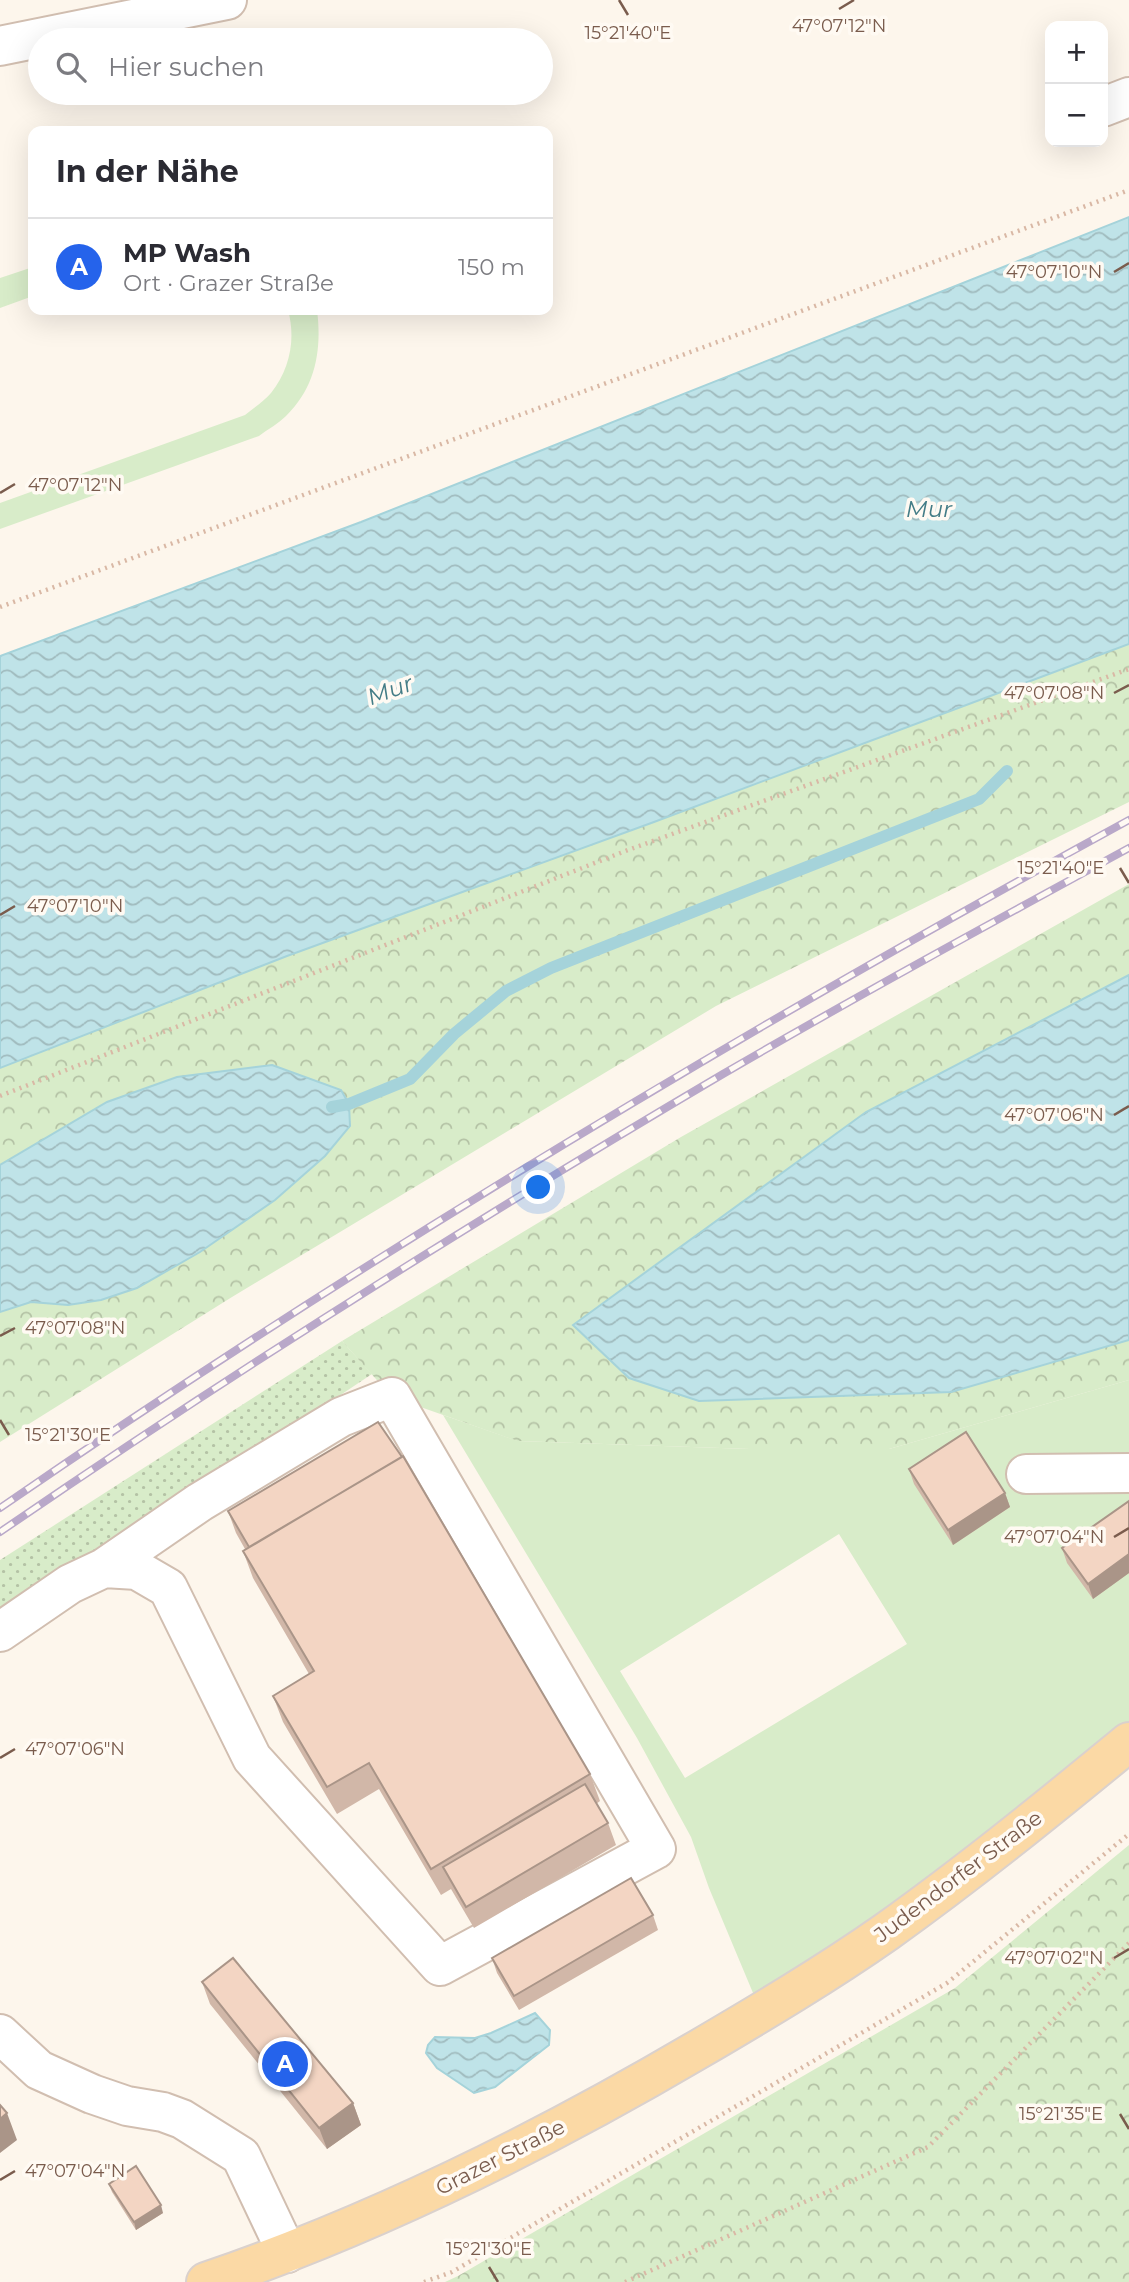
<!DOCTYPE html>
<html lang="de">
<meta charset="utf-8">
<style>
:root{--surface:#fff;--page:#f7f7f7;--text:#2b2b33;--muted:#7c7c81;--line:#e1e1e2;--accent:#2563eb}
body{margin:0;font-family:Montserrat,sans-serif;background:var(--page);color:var(--text)}
.controls{position:absolute;right:21px;top:21px;display:grid;overflow:hidden;border-radius:14px;box-shadow:0 7px 28px #0002}
.controls button{width:63px;height:63px;display:grid;place-items:center;padding:0;border:0;border-bottom:2px solid var(--line);background:var(--surface);color:var(--text);font:35px sans-serif}
.you{position:absolute;left:539px;top:1188px;width:24px;height:24px;margin:-18px;border:5px solid #fff;border-radius:50%;background:#1a73e8;box-shadow:0 0 0 10px #1a73e833}
.badge{display:grid;place-items:center;width:46px;height:46px;border-radius:50%;background:var(--accent);color:#fff;font-size:23px;font-weight:700}
.pin{position:absolute;translate:-50% -50%;border:4px solid #fff;box-shadow:0 2px 7px #0006}
.list{margin:0;padding:0;list-style:none}
h2{display:flex;justify-content:space-between;align-items:center;height:91px;margin:0;padding:0 28px;font-size:30px}
h2 small{font-size:23px;font-weight:400;color:var(--muted)}
.list li{display:grid;grid-template-columns:46px 1fr auto;gap:21px;align-items:center;box-sizing:border-box;height:98px;padding:0 28px;border-top:2px solid var(--line)}
.list b{display:block;font-size:26px;white-space:nowrap}
.list p{margin:0;font-size:23px;white-space:nowrap;color:var(--muted)}
.list em{font-size:23px;font-style:normal;color:var(--muted)}
.icon{flex:none;width:38px;height:38px;fill:none;stroke:currentColor;stroke-width:2;stroke-linecap:round;stroke-linejoin:round}
.map{position:relative;flex:none;width:1129px;height:2282px;overflow:hidden}
.search{position:absolute;background:var(--surface);box-shadow:0 7px 28px #0002;left:28px;top:28px;width:525px;height:77px;display:flex;align-items:center;gap:18px;box-sizing:border-box;padding:0 24px;border-radius:38px;color:var(--muted);font-size:26px}
.panel{position:absolute;background:var(--surface);box-shadow:0 7px 28px #0002;left:28px;top:126px;width:525px;height:189px;border-radius:14px}
.map>svg:first-child{display:block}
.grass{fill:url(#grass-dots)}
.forest{fill:url(#forest-crowns)}
.green{fill:#d8ecc9;fill-rule:evenodd}
.water{fill:url(#water-waves);stroke:#a5d3da;stroke-width:2}
.lines{fill:none;stroke-linecap:round;stroke-linejoin:round}
.stream{stroke:#a5d3da;stroke-width:12}
.minor-casing{stroke:#d1beb0;stroke-width:42}
.major-casing{stroke:#dad1cd;stroke-width:42}
.path{stroke:#d9b8a5;stroke-width:4.5;stroke-dasharray:2 5;stroke-linecap:butt}
.minor{stroke:#fff;stroke-width:38}
.major{stroke:#fbd9a5;stroke-width:38}
.rail-casing{stroke:#b9a8c9;stroke-width:8}
.rail{stroke:#fffaf3;stroke-width:5;stroke-dasharray:16;stroke-linecap:butt}
.wall{fill:#d1b7a8}
.shaded-wall{fill:#aa9588}
.building{fill:#f3d5c3;stroke:#aa9588;stroke-width:2}
.ticks{fill:none;stroke:#7a5c4d;stroke-width:2.5}
.labels{text-anchor:middle;dominant-baseline:central;stroke-width:7;stroke-linejoin:round;paint-order:stroke}
.street-label{font-size:21px;fill:#7a5c4d;stroke:#fffaf3}
.water-label{font-size:23px;font-style:italic;fill:#437c86;stroke:#fffaf3}
.ticks-label{font-size:18px;text-anchor:middle;fill:#7a5c4d;stroke:#fffaf3;stroke-width:7;stroke-linejoin:round;paint-order:stroke}
</style>
<div class="map">
<svg width="1129" height="2282" viewBox="0 0 1129 2282">
<defs>
<pattern id="grass-dots" width="8" height="8" patternUnits="userSpaceOnUse" patternTransform="scale(1.75)"><rect width="8" height="8" fill="#d8ecc9"/><path d="M2 2h.1M6 6h.1" fill="none" stroke="#b4c2a5" stroke-width="1.8" stroke-linecap="round"/></pattern>
<pattern id="forest-crowns" width="20" height="18" patternUnits="userSpaceOnUse" patternTransform="scale(1.75)"><rect width="20" height="18" fill="#d8ecc9"/><path d="M2 6a3 3 0 1 1 6 0M12 15a3 3 0 1 1 6 0" fill="none" stroke="#b4c2a5"/></pattern>
<pattern id="water-waves" width="16" height="10" patternUnits="userSpaceOnUse" patternTransform="scale(1.75)"><rect width="16" height="10" fill="#bfe3e8"/><path d="M0 5q4-4 8 0t8 0" fill="none" stroke="#a0bbbe"/></pattern>
</defs>
<rect width="100%" height="100%" fill="#fdf6ec"/>
<path class="grass" d="M342 1341 372 1374 0 1622V1560Z"/>
<path class="forest" d="M1129 644V802L716 1006 232 1297 0 1442V1068L287 956Z
M1129 884V975L866 1112 573 1325 951 1392 1129 1340V1380L889 1449H750L517 1441 392 1397 342 1341 681 1137Z
M1129 1845V2282H445L458 2276 955 1988Z"/>
<path class="green" d="M33 267V296L0 308V278Z
M288 310H317C322 349 316 387 286 416 278 424 268 429 259 436L0 529V503L245 415C254 408 264 401 271 393 290 369 296 339 288 310Z
M1129 1380V1742L761 2012 709 1888 691 1837 637 1738 443 1415 518 1441 750 1449H889ZM839 1534 907 1644 685 1778 620 1671Z"/>
<path class="water" d="M1129 217V644L654 822 287 956 0 1068V656L361 522Z
M1129 975V1340L951 1392 699 1401 629 1378 573 1325 866 1112Z
M272 1065 341 1090 349 1104 350 1126 325 1156 275 1200 200 1252 137 1288 101 1300 68 1305 31 1302 0 1312V1165L107 1102 177 1077Z
M535 2013 550 2030 549 2045 495 2087 474 2093 437 2068 426 2053 428 2045 435 2037 475 2038 491 2033Z"/>
<g class="lines">
<path class="stream" d="M332 1107 349 1104 410 1079 454 1034 506 991 551 968 979 799 1007 771"/>
<g class="minor-casing">
<path id="minor" d="M0 46 227 0
M1103 107 1129 97
M1026 1474 1129 1473
M0 1632 70 1584 104 1568 200 1502 341 1417 392 1397 656 1849 440 1966 252 1758 168 1588 137 1570 104 1568
M0 2034 39 2070 92 2094 127 2106 163 2112 182 2119 241 2156 287 2253"/>
</g>
<g class="major-casing">
<path id="major" d="M206 2282C379 2223 541 2142 699 2049 762 2012 826 1974 886 1932 970 1872 1050 1807 1129 1742"/>
</g>
<path class="path" d="M0 607 1129 190
M0 1096 628 850 1129 669
M424 2282 452 2272 947 1983 1129 1834
M625 2282 928 2147 1129 1943"/>
<use href="#minor" class="minor"/>
<use href="#major" class="major"/>
<g class="rail-casing">
<path id="rail" d="M0 1508C363 1258 742 1031 1129 820
M0 1532C235 1371 477 1219 723 1074 857 996 993 922 1129 848"/>
</g>
<use href="#rail" class="rail"/>
</g>
<path class="wall" d="M909 1469 1005 1493 1010 1507 953 1545 914 1484Z
M1129 1501V1573L1093 1599 1067 1563 1062 1548Z
M228 1511 590 1774 600 1801 596 1804 608 1823 616 1845 474 1928 451 1889 441 1895 379 1789 337 1814 283 1722 273 1696 309 1674 253 1578 243 1551 245 1549 236 1533Z
M653 1915 658 1930 519 2010 497 1973 492 1958Z
M202 1982 353 2103 361 2125 327 2149 210 2004Z
M109 2184 163 2213 136 2230 112 2192Z"/>
<path class="shaded-wall" d="M1005 1493 1010 1507 953 1545 948 1530Z
M1129 1554V1573L1093 1599 1088 1584Z
M353 2103 361 2125 327 2149 319 2128Z
M7 2113 17 2140 0 2153V2119Z
M161 2205 163 2213 136 2230 134 2222Z"/>
<path class="building" d="M378 1422 402 1457 249 1547 228 1511Z
M966 1432 1005 1493 948 1530 909 1469Z
M403 1456 590 1774 431 1869 369 1763 327 1787 273 1696 314 1671 243 1551Z
M1129 1501V1554L1088 1584 1062 1548Z
M585 1784 608 1823 466 1907 443 1867Z
M631 1878 653 1915 514 1996 492 1958Z
M233 1958 353 2103 319 2128 202 1982Z
M0 2105 7 2113 0 2119Z
M136 2166 161 2205 134 2222 109 2184Z"/>
<path class="ticks" d="M619 0 628 15M839 9 854 0M1114 272 1129 263M0 493 15 484M1114 693 1129 685M1120 868 1129 883M0 915 15 906M1114 1115 1129 1106M0 1336 15 1328M0 1420 9 1435M1114 1537 1129 1528M0 1758 15 1749M1114 1958 1129 1949M1120 2114 1129 2129M0 2180 15 2171M489 2267 498 2282"/>
<g class="labels">
<g class="street-label">
<text transform="translate(958 1876) rotate(-37)">Judendorfer Straße</text>
<text transform="translate(500 2157) rotate(-27)">Grazer Straße</text>
</g>
<g class="water-label">
<text x="929" y="509">Mur</text>
<text transform="translate(390 690) rotate(-20)">Mur</text>
</g>
</g>
<g class="ticks-label">
<text x="839" y="32">47°07'12"N</text>
<text x="628" y="39">15°21'40"E</text>
<text x="1054" y="278">47°07'10"N</text>
<text x="75" y="491">47°07'12"N</text>
<text x="1054" y="699">47°07'08"N</text>
<text x="1061" y="874">15°21'40"E</text>
<text x="75" y="912">47°07'10"N</text>
<text x="1054" y="1121">47°07'06"N</text>
<text x="75" y="1334">47°07'08"N</text>
<text x="68" y="1441">15°21'30"E</text>
<text x="1054" y="1543">47°07'04"N</text>
<text x="75" y="1755">47°07'06"N</text>
<text x="1054" y="1964">47°07'02"N</text>
<text x="1061" y="2120">15°21'35"E</text>
<text x="75" y="2177">47°07'04"N</text>
<text x="489" y="2255">15°21'30"E</text>
</g>
</svg>
<div class="controls">
<button>+</button>
<button>−</button>
</div>
<div class="you"></div>
<div class="pin badge" style="left:285px;top:2064px">A</div>
<div class="search"><svg class="icon" aria-label="search" viewBox="0 0 24 24"><circle cx="10" cy="10" r="6"/><path d="M15 15l6 6"/></svg>Hier suchen</div>
<section class="panel">
<h2>In der Nähe<small></small></h2>
<ul class="list">
<li><span class="badge">A</span><div><b>MP Wash</b><p>Ort · Grazer Straße</p></div><em>150 m</em></li>
</ul>
</section>
</div>
